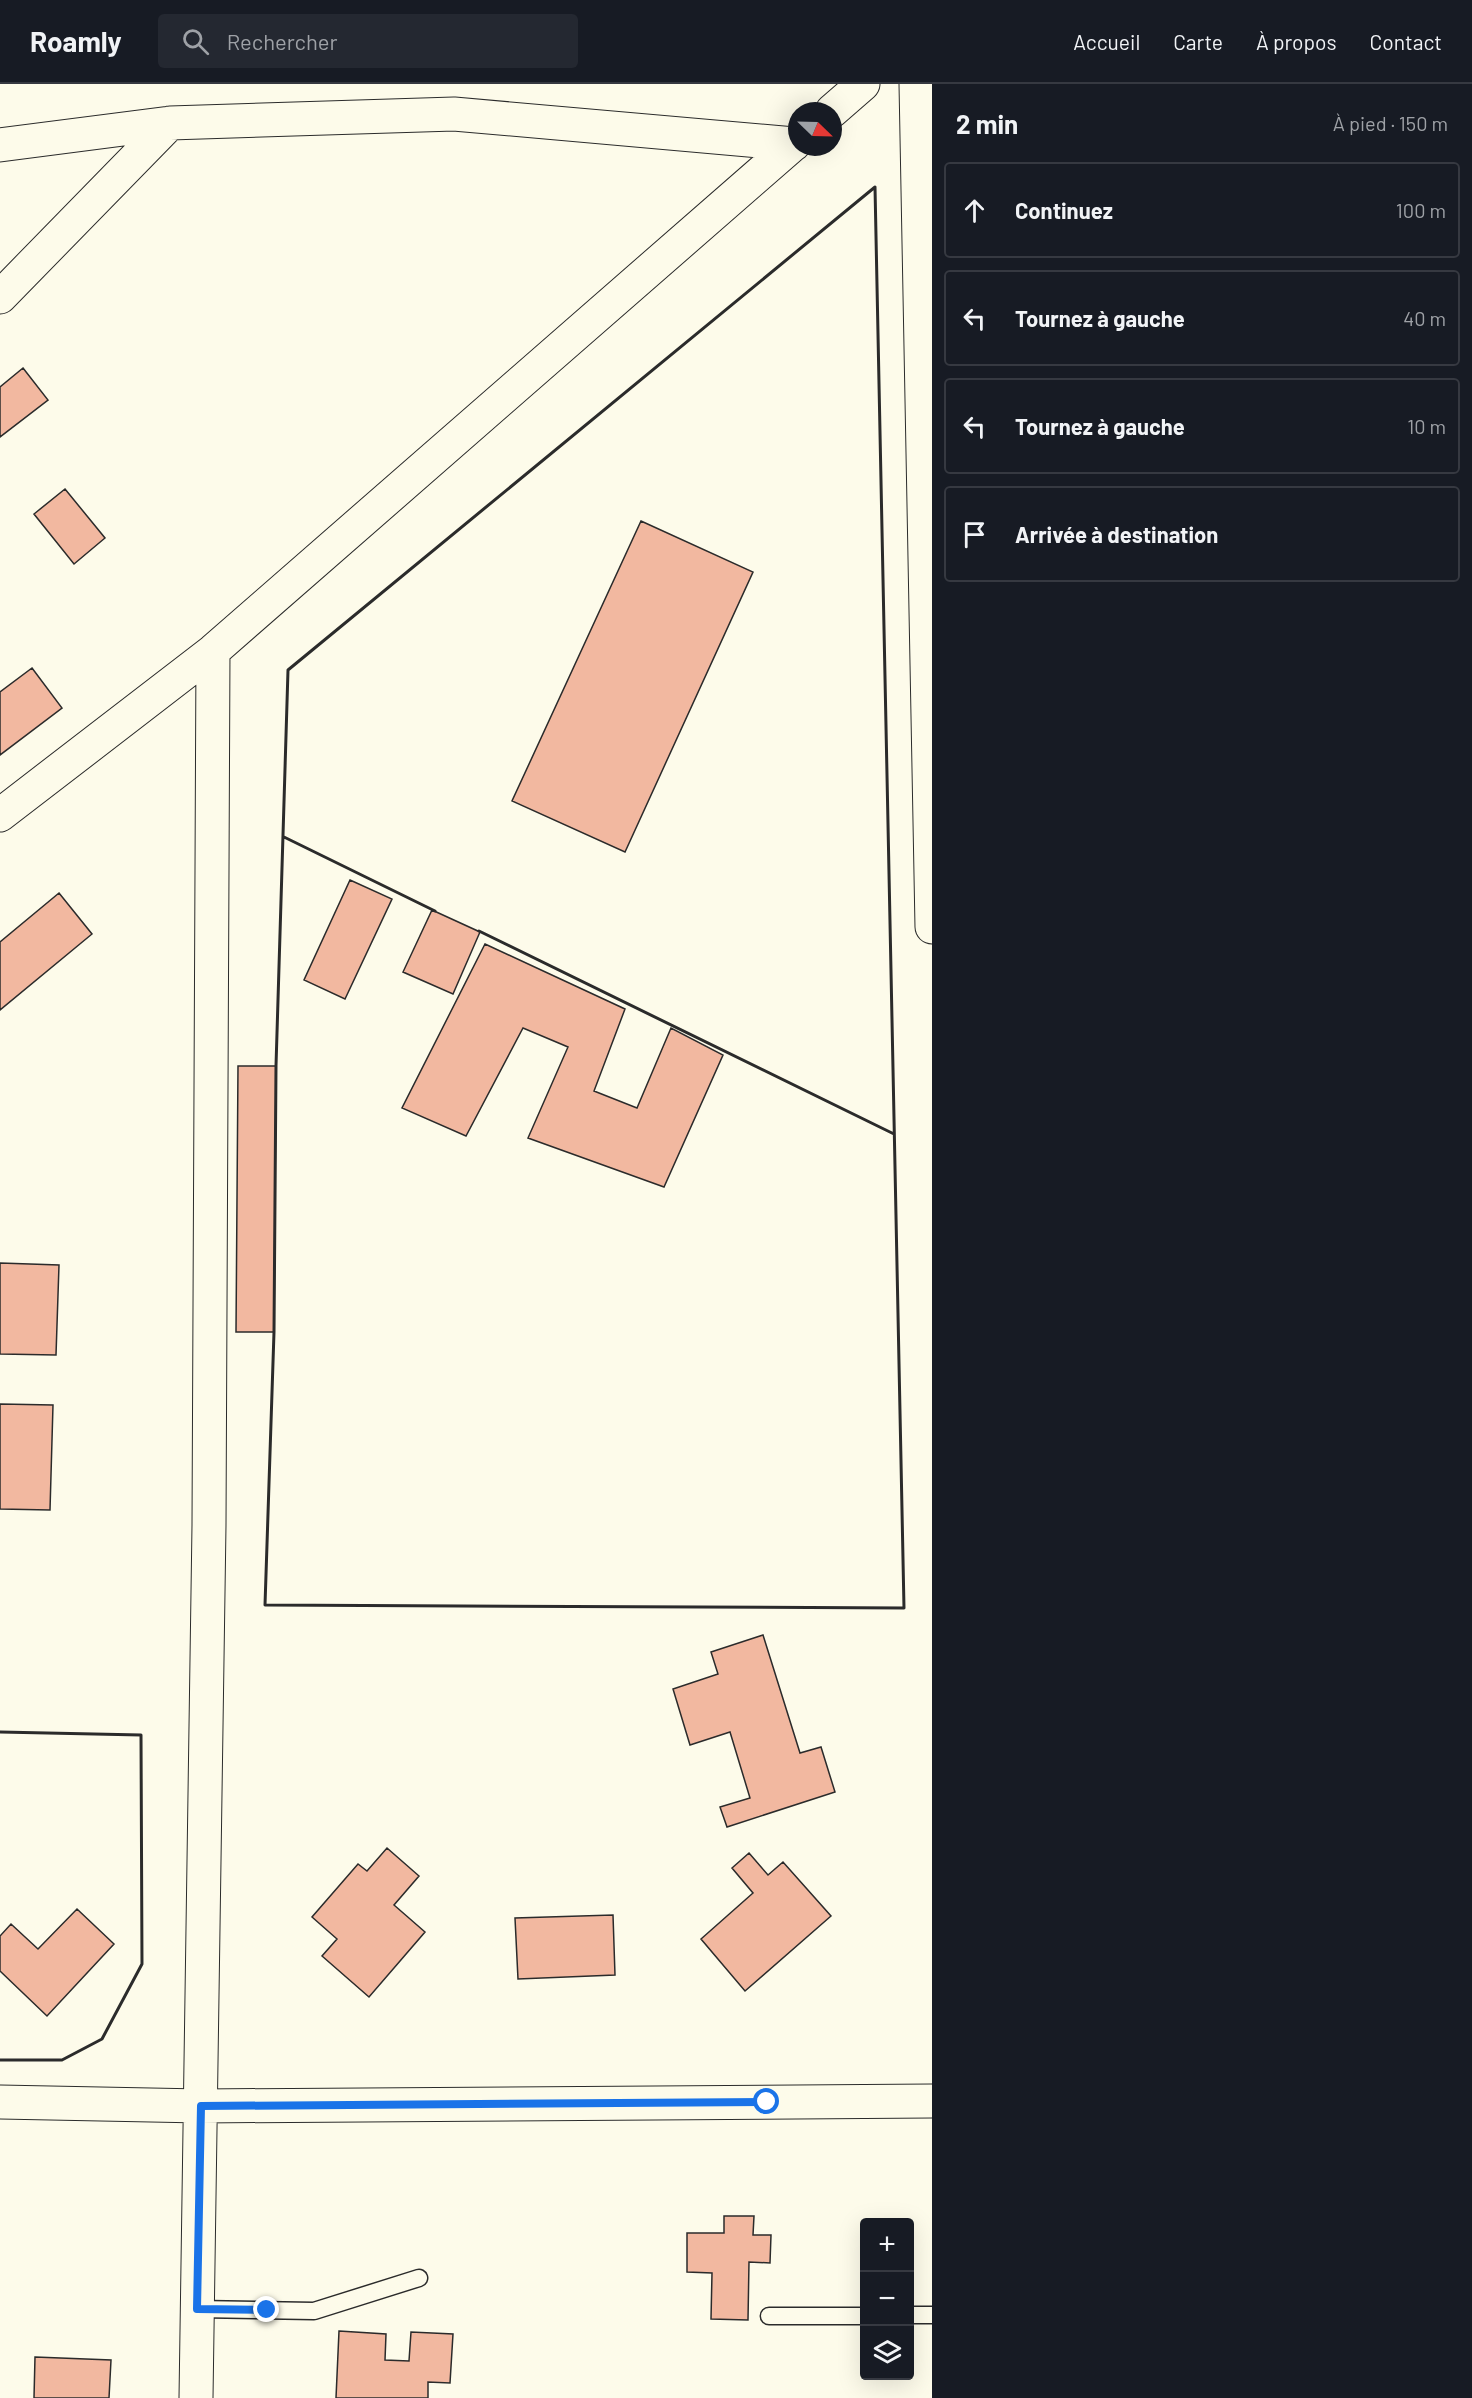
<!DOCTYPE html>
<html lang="fr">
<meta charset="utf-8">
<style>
:root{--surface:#171b24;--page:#242831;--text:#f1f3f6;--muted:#9ea1a6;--line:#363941}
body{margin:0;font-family:Barlow,sans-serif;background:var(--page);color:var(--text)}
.controls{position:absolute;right:18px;bottom:18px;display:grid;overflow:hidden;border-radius:6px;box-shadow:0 6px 24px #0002}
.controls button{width:54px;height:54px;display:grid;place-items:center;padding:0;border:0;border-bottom:2px solid var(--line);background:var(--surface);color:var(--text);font:30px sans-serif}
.compass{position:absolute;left:788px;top:18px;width:54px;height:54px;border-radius:50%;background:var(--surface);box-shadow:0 6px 24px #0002;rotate:113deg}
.stop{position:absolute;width:18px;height:18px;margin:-14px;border:4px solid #1a73e8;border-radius:50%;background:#fff}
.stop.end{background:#1a73e8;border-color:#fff;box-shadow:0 2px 6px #0008}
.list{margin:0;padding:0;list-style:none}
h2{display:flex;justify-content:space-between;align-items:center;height:78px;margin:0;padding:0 24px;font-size:26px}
h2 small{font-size:20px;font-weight:400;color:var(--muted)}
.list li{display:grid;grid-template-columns:39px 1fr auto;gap:18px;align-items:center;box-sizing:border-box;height:96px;margin:0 12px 12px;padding:0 12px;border:2px solid var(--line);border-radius:6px}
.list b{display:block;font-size:22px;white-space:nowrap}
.list em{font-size:20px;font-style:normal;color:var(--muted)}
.icon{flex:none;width:33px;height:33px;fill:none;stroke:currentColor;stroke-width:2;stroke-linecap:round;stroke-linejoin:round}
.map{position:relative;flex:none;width:932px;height:2314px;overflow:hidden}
header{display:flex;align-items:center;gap:36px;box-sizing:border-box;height:84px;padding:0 30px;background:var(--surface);border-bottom:2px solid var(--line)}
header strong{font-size:28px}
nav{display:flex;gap:33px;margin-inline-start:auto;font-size:21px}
.search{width:420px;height:54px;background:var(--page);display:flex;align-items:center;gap:15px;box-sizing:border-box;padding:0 21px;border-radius:6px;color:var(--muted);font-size:22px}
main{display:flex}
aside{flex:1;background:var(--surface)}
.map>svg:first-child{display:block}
.building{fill:#f2b8a0;stroke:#2b2b2b;stroke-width:1.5}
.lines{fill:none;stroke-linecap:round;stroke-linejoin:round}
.lane-casing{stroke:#2b2b2b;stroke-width:19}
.street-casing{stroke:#2b2b2b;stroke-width:35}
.lane{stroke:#fdfbea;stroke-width:16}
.street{stroke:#fdfbea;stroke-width:33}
.wall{stroke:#2b2b2b;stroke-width:3}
.route{stroke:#1a73e8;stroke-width:8}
</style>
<header>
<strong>Roamly</strong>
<div class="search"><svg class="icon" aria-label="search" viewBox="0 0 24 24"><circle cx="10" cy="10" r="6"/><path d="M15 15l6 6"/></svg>Rechercher</div>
<nav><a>Accueil</a><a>Carte</a><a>À propos</a><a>Contact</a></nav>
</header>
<main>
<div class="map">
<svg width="932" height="2314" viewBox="0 0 932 2314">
<rect width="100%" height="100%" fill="#fdfbea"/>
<path class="building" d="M23 284 48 316 0 353V303Z
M65 405 105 454 74 480 34 430Z
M641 437 753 488 625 768 512 717Z
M32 584 62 624 0 671V608Z
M350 796 392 815 345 915 304 896Z
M59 809 92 850 0 926V858Z
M432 826 480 848 453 910 403 888Z
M485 860 625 925 594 1007 637 1024 671 944 723 971 664 1103 528 1054 568 963 523 944 466 1052 402 1024Z
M238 982H276L274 1248H236Z
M0 1179 59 1181 56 1271 0 1270Z
M0 1320 53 1321 50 1426 0 1425Z
M763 1551 800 1669 821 1663 835 1708 727 1743 720 1723 750 1714 730 1648 690 1661 673 1605 718 1590 711 1568Z
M387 1764 419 1792 394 1821 425 1848 369 1913 322 1872 337 1855 312 1833 358 1780 367 1787Z
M749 1769 768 1791 783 1778 831 1832 745 1907 701 1855 753 1809 732 1784Z
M77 1825 114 1860 47 1932 0 1887V1852L11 1840 38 1865Z
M613 1831 615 1891 518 1895 515 1834Z
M724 2132H754L753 2151H771L770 2179 749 2178 748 2236 711 2235 712 2189 687 2188V2149H724Z
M339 2247 386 2250 385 2276 409 2277 411 2248 453 2250 450 2299 428 2298V2314H336Z
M35 2273 111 2276 109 2314H34Z"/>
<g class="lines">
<g class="lane-casing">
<path id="lane" d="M197 2225 314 2227 419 2194
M910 2231H932
M769 2232H864"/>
</g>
<g class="street-casing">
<path id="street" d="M916 0 932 843
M832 27 863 0
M0 61 170 39 454 30 794 60
M0 213 170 39
M0 731 213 567 797 57
M0 2018 201 2022 932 2017
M196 2314 209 1441 213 567"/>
</g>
<use href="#lane" class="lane"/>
<use href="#street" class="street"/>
<path class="wall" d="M875 103 904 1524 265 1521 274 1248 276 982 288 586Z
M284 753 435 827
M479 847 894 1050
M0 1648 141 1651 142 1880 102 1955 62 1976H0"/>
</g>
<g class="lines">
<path class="route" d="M267 2226 197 2225 201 2022 767 2018"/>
</g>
</svg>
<div class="controls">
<button>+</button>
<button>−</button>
<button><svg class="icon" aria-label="layers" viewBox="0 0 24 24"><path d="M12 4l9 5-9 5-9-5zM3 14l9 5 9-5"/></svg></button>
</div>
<svg class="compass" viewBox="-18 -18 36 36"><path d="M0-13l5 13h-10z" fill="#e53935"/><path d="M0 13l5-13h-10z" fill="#9ea1a6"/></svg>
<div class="stop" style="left:767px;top:2018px"></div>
<div class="stop end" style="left:267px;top:2226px"></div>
</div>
<aside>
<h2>2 min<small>À pied · 150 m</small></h2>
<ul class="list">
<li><svg class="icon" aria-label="ahead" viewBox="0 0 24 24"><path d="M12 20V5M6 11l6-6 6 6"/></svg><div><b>Continuez</b></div><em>100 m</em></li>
<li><svg class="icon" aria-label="left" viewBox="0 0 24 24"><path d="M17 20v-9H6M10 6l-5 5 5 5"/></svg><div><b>Tournez à gauche</b></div><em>40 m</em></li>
<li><svg class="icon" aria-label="left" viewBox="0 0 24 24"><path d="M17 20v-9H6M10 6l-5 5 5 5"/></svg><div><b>Tournez à gauche</b></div><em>10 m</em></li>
<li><svg class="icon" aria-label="arrive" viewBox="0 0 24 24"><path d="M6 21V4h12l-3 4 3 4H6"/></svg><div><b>Arrivée à destination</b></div></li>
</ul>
</aside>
</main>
